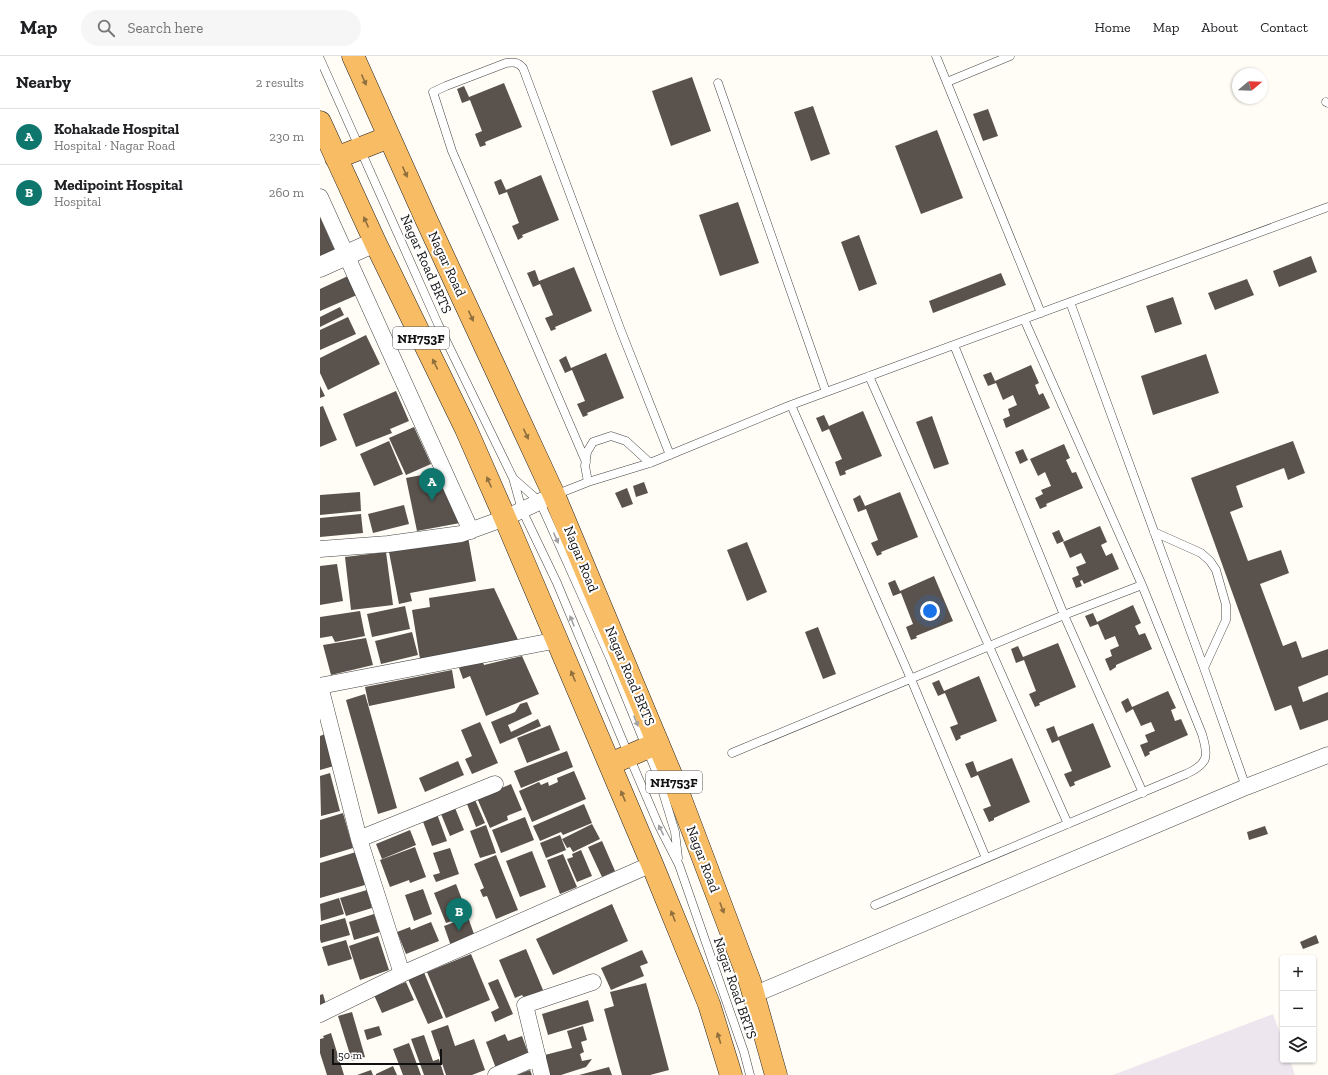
<!DOCTYPE html>
<meta charset="utf-8">
<style>
:root{--surface:#fff;--page:#f6f6f6;--text:#202124;--muted:#757577;--line:#e0e0e0;--accent:#0f766e}
body{margin:0;font-family:"Zilla Slab",serif;background:var(--page);color:var(--text)}
.controls{position:absolute;right:12px;bottom:12px;display:grid;overflow:hidden;border-radius:4px;box-shadow:0 1px 3px #0004}
.controls button{width:36px;height:36px;display:grid;place-items:center;padding:0;border:0;border-bottom:1px solid var(--line);background:var(--surface);color:var(--text);font:20px sans-serif}
.compass{position:absolute;left:912px;top:12px;width:36px;height:36px;border-radius:50%;background:var(--surface);box-shadow:0 1px 3px #0004;rotate:71deg}
.scale{position:absolute;left:12px;bottom:10px;width:110px;box-sizing:border-box;padding-left:4px;border:2px solid #111;border-top:0;font-size:11px;line-height:14px;white-space:nowrap;color:#111;-webkit-text-stroke:3px #fff;paint-order:stroke}
.you{position:absolute;left:610px;top:555px;width:14px;height:14px;margin:-10px;border:3px solid #fff;border-radius:50%;background:#1a73e8;box-shadow:0 0 0 6px #1a73e833}
.badge{display:grid;place-items:center;width:26px;height:26px;border-radius:50%;background:var(--accent);color:#fff;font-size:13px;font-weight:700}
.pin{position:absolute;translate:-50% -33px;filter:drop-shadow(0 1px 2px #0008)}
.pin::after{content:'';position:absolute;top:21px;width:14px;height:12px;background:inherit;clip-path:polygon(0 0,100% 0,50% 100%)}
.list{margin:0;padding:0;list-style:none}
h2{display:flex;justify-content:space-between;align-items:center;height:52px;margin:0;padding:0 16px;font-size:17px}
h2 small{font-size:13px;font-weight:400;color:var(--muted)}
.list li{display:grid;grid-template-columns:26px 1fr auto;gap:12px;align-items:center;box-sizing:border-box;height:56px;padding:0 16px;border-top:1px solid var(--line)}
.list b{display:block;font-size:15px;white-space:nowrap}
.list p{margin:0;font-size:13px;white-space:nowrap;color:var(--muted)}
.list em{font-size:13px;font-style:normal;color:var(--muted)}
.icon{flex:none;width:22px;height:22px;fill:none;stroke:currentColor;stroke-width:2;stroke-linecap:round;stroke-linejoin:round}
.map{position:relative;flex:none;width:1008px;height:1019px;overflow:hidden}
header{display:flex;align-items:center;gap:24px;box-sizing:border-box;height:56px;padding:0 20px;background:var(--surface);border-bottom:1px solid var(--line)}
header strong{font-size:19px}
nav{display:flex;gap:22px;margin-inline-start:auto;font-size:14px}
.search{width:280px;height:36px;background:var(--page);display:flex;align-items:center;gap:10px;box-sizing:border-box;padding:0 14px;border-radius:22px;color:var(--muted);font-size:15px}
main{display:flex}
aside{flex:1;background:var(--surface)}
.map>svg:first-child{display:block}
.industrial{fill:#eee6ef}
.building{fill:#5a524d}
.lines{fill:none;stroke-linecap:round;stroke-linejoin:round}
.service-casing{stroke:#444;stroke-width:9}
.minor-casing{stroke:#444;stroke-width:17}
.tertiary-casing{stroke:#444;stroke-width:21}
.trunk-casing{stroke:#222;stroke-width:23}
.service{stroke:#fff;stroke-width:8}
.minor{stroke:#fff;stroke-width:16}
.tertiary{stroke:#fff;stroke-width:20}
.trunk{stroke:#f7bc64;stroke-width:22}
.oneway{fill:#906f3f}
.oneway2{fill:#a0a0a0}
.labels{text-anchor:middle;dominant-baseline:central;stroke-width:4;stroke-linejoin:round;paint-order:stroke}
.shield{fill:#fff;stroke:#585858;stroke-width:1}
.shield-label{font-size:13px;font-weight:bold;fill:#111}
.street-label{font-size:14px;fill:#111;stroke:#fff}
</style>
<header>
<strong>Map</strong>
<div class="search"><svg class="icon" aria-label="search" viewBox="0 0 24 24"><circle cx="10" cy="10" r="6"/><path d="M15 15l6 6"/></svg>Search here</div>
<nav><a>Home</a><a>Map</a><a>About</a><a>Contact</a></nav>
</header>
<main>
<aside>
<h2>Nearby<small>2 results</small></h2>
<ul class="list">
<li><span class="badge">A</span><div><b>Kohakade Hospital</b><p>Hospital · Nagar Road</p></div><em>230 m</em></li>
<li><span class="badge">B</span><div><b>Medipoint Hospital</b><p>Hospital</p></div><em>260 m</em></li>
</ul>
</aside>
<div class="map">
<svg width="1008" height="1019" viewBox="0 0 1008 1019">
<rect width="100%" height="100%" fill="#fffdf5"/>
<path class="industrial" d="M953 958 963 985V1004H970L975 1019H793Z"/>
<path class="building" d="M372 21 391 75 351 90 332 35Z
M184 27 202 71 165 86 166 89 160 91 155 78 162 75 150 44 142 47 137 33 144 30 149 41Z
M493 50 510 98 491 105 474 56Z
M668 53 678 80 663 85 653 58Z
M617 74 643 142 601 158 575 90Z
M221 119 239 164 202 179 203 181 198 184 192 170 199 167 187 136 179 139 174 126 181 123 186 134Z
M418 146 439 207 400 220 379 159Z
M0 161 17 199 0 206Z
M539 179 557 228 539 235 521 186Z
M991 200 997 216 959 231 953 215Z
M254 211 272 255 235 271 236 273 231 275 225 262 233 259 220 228 213 231 207 217 215 214 219 225Z
M681 217 686 229 613 257 609 245Z
M28 220 37 239 0 255V233Z
M927 223 934 239 895 254 888 237Z
M853 241 862 268 835 277 826 250Z
M20 251 24 259 0 271V261Z
M28 261 36 278 0 294V274Z
M46 279 60 308 8 334 0 317V302Z
M286 297 304 342 267 357 268 359 263 361 257 348 265 345 252 314 245 317 239 304 246 300 251 312Z
M886 298 899 337 833 359 821 320Z
M711 309 719 327 715 329 719 339 723 337 730 352 686 372 683 363 690 360 688 353 697 349 693 339 683 344 676 327 668 330 663 319 671 316 675 325Z
M0 330 5 340 0 342Z
M76 335 89 365 70 373 72 377 36 391 23 358Z
M3 350 17 384 0 391V351Z
M543 355 562 400 525 415 526 418 520 420 515 406 522 403 509 373 502 376 496 362 504 359 509 370Z
M612 360 629 408 614 413 596 366Z
M94 371 111 408 86 419 69 382Z
M69 385 83 418 54 430 40 398Z
M973 385 985 417 968 424 964 412 916 430 923 451 910 456 928 505 961 494 969 517 940 528 963 590 976 585 982 602 1008 593V619L978 631 983 646 1008 636V664L980 674 971 649 955 655 871 422Z
M744 388 750 402 746 404 752 417 756 416 763 432 726 448 727 450 720 453 715 442 723 438 721 434 731 430 725 416 718 420 710 403Z
M703 393 708 404 700 408 695 396Z
M123 415 140 467 97 475 86 422Z
M324 426 328 437 316 441 313 430Z
M307 432 313 448 302 452 295 437Z
M40 436 41 455 0 459V439Z
M580 436 598 481 561 496 562 498 557 500 551 487 558 484 546 453 538 456 533 443 540 439 545 450Z
M84 449 89 468 53 477 48 458Z
M41 458 43 477 0 481V462Z
M780 470 787 486 781 489 786 500 792 497 799 513 764 528 762 524 760 525 762 530 756 532 752 522 759 519 756 511 766 507 761 497 750 502 743 486Z
M739 474 744 485 737 488 732 477Z
M148 481 156 525 90 537 92 545 79 548 69 496Z
M427 486 447 536 427 545 407 494Z
M66 496 73 549 31 554 25 501Z
M17 508 23 545 0 549V510Z
M614 520 633 565 596 580 597 582 591 584 586 571 593 568 581 537 573 540 568 527 575 524 580 535Z
M174 532 200 588 100 603 92 554 110 551 109 542Z
M813 549 821 567 815 570 819 579 825 577 832 593 796 609V611L790 615 785 603 792 600 790 594 799 590 795 580 785 584 778 568 770 571 765 560 773 557 777 566Z
M85 550 90 573 52 581 47 558Z
M40 555 45 580 15 586 12 580 0 582V561Z
M498 571 516 618 503 623 485 576Z
M92 576 98 599 61 608 55 585Z
M46 582 53 609 11 619 3 589Z
M738 587 756 631 719 647 720 649 715 651 709 638 716 635 704 604 696 607 691 593 698 590 703 601Z
M202 600 219 638 166 660 150 620 143 623 139 612 161 602 164 609Z
M132 614 135 632 49 650 45 631Z
M659 620 677 665 640 680 641 682 636 685 630 671 638 668 625 637 618 640 612 627 619 624 624 635Z
M848 635 856 652 851 654 855 665 861 663 868 679 829 696 830 698 825 701 820 689 828 686 825 679 835 675 831 666 821 670 813 653 806 657 801 646 808 642 812 651Z
M45 638 77 752 58 758 26 644Z
M207 646 212 658 188 669 191 676 218 663 221 670 180 688 171 666 195 656 200 648Z
M160 666 178 707 152 718 145 703 152 700 141 674Z
M773 667 791 711 754 726 755 729 750 731 744 718 752 715 739 684 732 687 726 673 734 670 738 681Z
M230 669 240 694 207 707 197 682Z
M5 678 14 710 0 714V680Z
M247 695 253 711 201 732 194 715Z
M692 702 710 746 674 762V764L669 766 663 753 671 750 658 719 651 722 645 708 653 705 657 716Z
M138 705 144 719 105 736 99 722Z
M254 715 266 743 212 766 199 735 219 726 221 729 228 726 229 730 238 726 237 722Z
M10 717 20 755 1 760 0 720Z
M191 728 202 754 187 760 188 764 170 772 157 742Z
M153 739 165 767 156 771 145 743Z
M133 747 144 774 130 780 119 753Z
M264 748 272 767 243 779 241 776 220 785 213 770Z
M23 757 33 792 0 802V764Z
M117 758 127 785 112 790 102 763Z
M205 761 214 784 181 797 172 774Z
M272 768 280 783 253 796 250 791 247 792 242 783Z
M166 769 176 797 160 802 150 775Z
M945 770 948 778 929 784 927 776Z
M90 774 96 789 62 803 56 788Z
M240 779 246 794 226 802 220 787Z
M282 785 295 815 282 821 268 791Z
M95 791 106 821 90 827 89 824 70 831 60 804Z
M130 792 139 818 116 826 113 819 120 817 113 797Z
M261 794 272 820 257 826 247 803 253 801 252 798Z
M212 795 226 831 200 841 186 805Z
M36 796 45 829 0 842V807Z
M243 798 257 831 240 838 227 804Z
M176 799 198 854 176 863 167 840 163 841 160 834 164 832 154 808Z
M136 828 148 859 126 867 114 837Z
M103 833 112 858 94 865 85 839Z
M47 834 52 852 26 860 20 842Z
M19 842 24 858 1 865 0 848Z
M292 848 308 885 233 919 216 883Z
M54 858 60 876 34 884 29 866Z
M148 861 155 881 131 890 124 870Z
M25 862 30 879 1 887 0 883V869Z
M111 866 119 885 86 898 77 876 90 871 91 874Z
M996 879 999 887 983 893 980 886Z
M58 880 69 914 40 924 29 890Z
M26 884 32 903 8 910 2 891Z
M206 893 223 934 204 942 202 939 195 942 179 904Z
M322 894 328 907 320 910 324 920 291 934 281 912Z
M151 898 170 944 126 962 107 916Z
M103 914 123 962 108 968 87 921Z
M178 923 193 958 175 966 171 956 179 952 168 927Z
M86 926 94 944 62 957 54 939Z
M326 927 349 1014 330 1019H302L284 953 294 950 290 936Z
M3 938 7 952 0 954V939Z
M268 944 274 965 228 979 222 958Z
M32 956 45 1001 32 1005 18 960Z
M128 969 135 990 154 983 165 1014 152 1019H126L111 975Z
M59 970 62 979 47 984 44 974Z
M263 970 267 984 261 986 264 996 260 998 262 1005 272 1003 266 1011 241 1019H226L221 1000 252 992 247 975Z
M11 977 24 1019H7L0 997V983L4 982 3 980Z
M185 978 188 985 202 980 210 1002 177 1015 166 986Z
M104 979 113 1005 119 1003 124 1019H104L91 983Z
M89 987 101 1019H83L73 993Z
M73 1010 77 1019H56V1018Z
M289 1011 292 1019H259Z
M51 1014 53 1019H37Z
M210 1014 212 1019H197Z"/>
<g class="lines">
<g class="service-casing">
<path id="service" d="M616 0 721 257
M0 3 118 268 193 422 202 454 237 527 309 700 339 770 359 809 424 996 430 1019
M627 26 690 0
M398 27 506 336
M1006 46 1008 47
M750 246 884 612 926 731
M634 289 744 559 823 737
M549 320 748 768
M471 349 591 623 666 802
M266 406 132 95 113 36 126 30 186 7C194 6 198 6 203 12L301 275 350 399
M194 423 220 446 290 602 338 720 355 776 358 802
M268 426 265 410 267 396 273 386 291 380 306 385 330 407
M235 439 268 426 330 407 471 349 1008 151
M834 476 881 497 890 505 896 514 906 549V564L884 612
M412 697 744 559 822 529
M555 849 866 718C888 708 889 701 882 678L822 529 704 263"/>
</g>
<g class="minor-casing">
<path id="minor" d="M0 141 151 475
M0 493 68 488 141 478 185 462 234 439
M0 630 39 783 82 918
M0 630 238 584
M39 783 175 728
M433 939 926 731 1008 699
M0 958 82 918 332 808
M176 1019 218 1001
M222 1019 205 949 273 926"/>
</g>
<g class="tertiary-casing">
<path id="tertiary" d="M0 211 55 186"/>
</g>
<g class="trunk-casing">
<path id="trunk" d="M33 0 106 163 234 439 355 728 430 926 456 1019
M0 66 55 186 146 373 185 462 332 808 389 948 411 1019
M16 102 69 81
M290 708 338 687"/>
</g>
<use href="#service" class="service"/>
<use href="#minor" class="minor"/>
<use href="#tertiary" class="tertiary"/>
<use href="#trunk" class="trunk"/>
</g>
<defs><path id="oneway-solid" d="M-6-.8H1V-3.2L6.5 0L1 3.2V.8H-6Z"/></defs>
<g class="oneway">
<use href="#oneway-solid" transform="translate(44 24) rotate(66)"/>
<use href="#oneway-solid" transform="translate(85 116) rotate(66)"/>
<use href="#oneway-solid" transform="translate(46 166) rotate(-114)"/>
<use href="#oneway-solid" transform="translate(151 260) rotate(65)"/>
<use href="#oneway-solid" transform="translate(115 308) rotate(-116)"/>
<use href="#oneway-solid" transform="translate(206 378) rotate(65)"/>
<use href="#oneway-solid" transform="translate(169 426) rotate(-114)"/>
<use href="#oneway-solid" transform="translate(253 620) rotate(-113)"/>
<use href="#oneway-solid" transform="translate(303 740) rotate(-113)"/>
<use href="#oneway-solid" transform="translate(402 852) rotate(69)"/>
<use href="#oneway-solid" transform="translate(353 860) rotate(-112)"/>
<use href="#oneway-solid" transform="translate(399 982) rotate(-107)"/>
</g>
<g class="oneway2">
<use href="#oneway-solid" transform="translate(236 482) rotate(66)"/>
<use href="#oneway-solid" transform="translate(252 565) rotate(-112)"/>
<use href="#oneway-solid" transform="translate(316 665) rotate(68)"/>
<use href="#oneway-solid" transform="translate(341 774) rotate(-116)"/>
</g>
<g class="labels">
<g class="shield">
<rect x="73" y="271" width="56" height="22" rx="3"/>
<rect x="326" y="715" width="56" height="22" rx="3"/>
</g>
<g class="shield-label">
<text x="101" y="282">NH753F</text>
<text x="354" y="726">NH753F</text>
</g>
<g class="street-label">
<text transform="translate(106 208) rotate(66)">Nagar Road BRTS</text>
<text transform="translate(127 208) rotate(65)">Nagar Road</text>
<text transform="translate(261 503) rotate(68)">Nagar Road</text>
<text transform="translate(310 620) rotate(67)">Nagar Road BRTS</text>
<text transform="translate(383 803) rotate(69)">Nagar Road</text>
<text transform="translate(415 932) rotate(71)">Nagar Road BRTS</text>
</g>
</g>
</svg>
<div class="controls">
<button>+</button>
<button>−</button>
<button><svg class="icon" aria-label="layers" viewBox="0 0 24 24"><path d="M12 4l9 5-9 5-9-5zM3 14l9 5 9-5"/></svg></button>
</div>
<svg class="compass" viewBox="-18 -18 36 36"><path d="M0-13l5 13h-10z" fill="#e53935"/><path d="M0 13l5-13h-10z" fill="#757577"/></svg>
<div class="scale">50 m</div>
<div class="you"></div>
<div class="pin badge" style="left:112px;top:445px">A</div>
<div class="pin badge" style="left:139px;top:875px">B</div>
</div>
</main>
